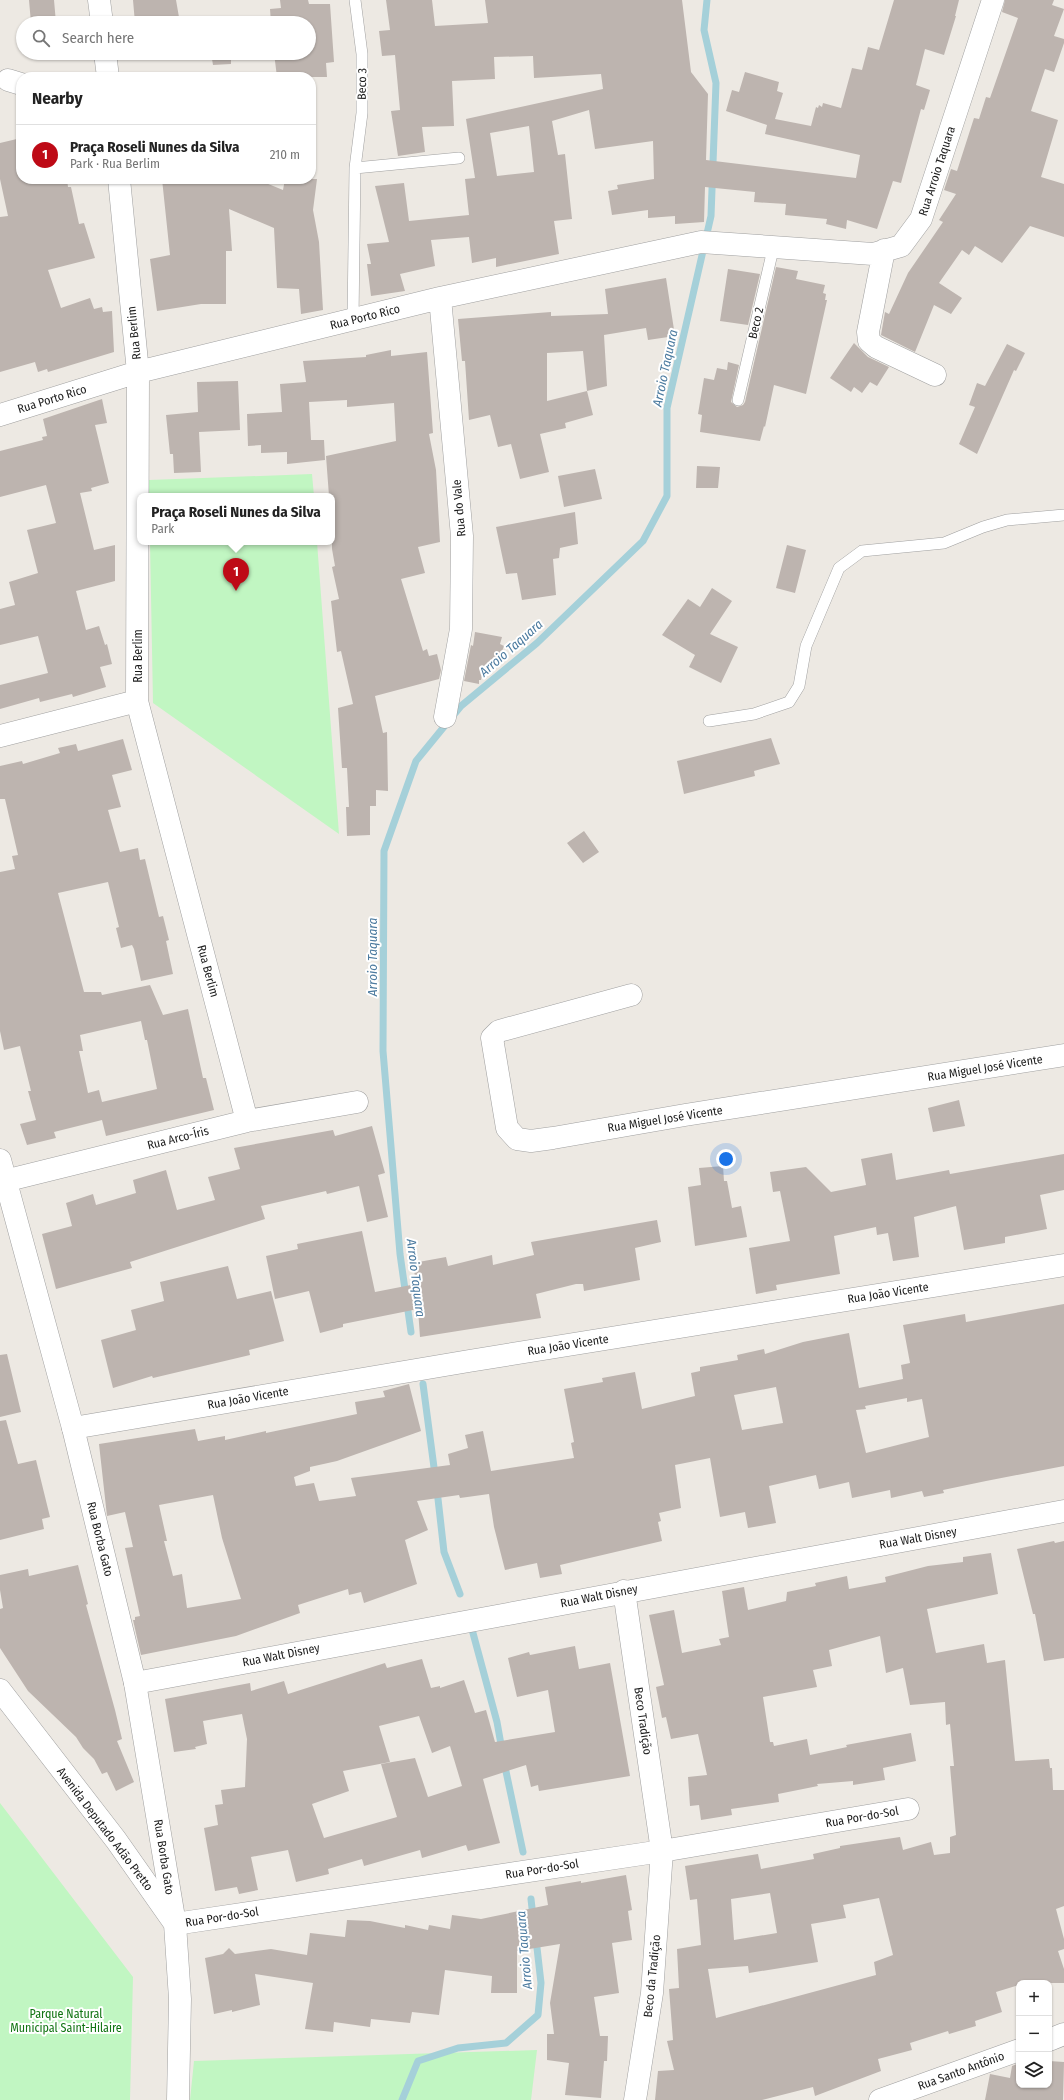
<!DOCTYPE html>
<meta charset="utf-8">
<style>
:root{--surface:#fff;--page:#f2f2f2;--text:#222;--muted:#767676;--line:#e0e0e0;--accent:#be0a16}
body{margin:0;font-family:"Fira Sans Condensed",sans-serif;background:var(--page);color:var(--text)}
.controls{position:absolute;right:12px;bottom:12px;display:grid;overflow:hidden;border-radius:8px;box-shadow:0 1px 3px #0004}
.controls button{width:36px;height:36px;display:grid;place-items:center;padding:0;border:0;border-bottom:1px solid var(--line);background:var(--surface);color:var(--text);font:20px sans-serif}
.you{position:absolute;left:726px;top:1159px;width:14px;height:14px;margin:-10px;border:3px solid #fff;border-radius:50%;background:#1a73e8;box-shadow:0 0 0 6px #1a73e833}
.badge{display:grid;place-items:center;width:26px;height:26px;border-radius:50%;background:var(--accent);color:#fff;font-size:13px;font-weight:700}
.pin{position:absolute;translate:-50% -33px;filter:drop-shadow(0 1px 2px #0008)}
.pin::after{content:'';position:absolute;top:21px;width:14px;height:12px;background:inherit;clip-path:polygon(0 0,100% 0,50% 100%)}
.popup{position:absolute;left:137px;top:493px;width:198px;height:52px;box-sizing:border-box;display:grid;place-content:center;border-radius:8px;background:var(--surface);filter:drop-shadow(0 1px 3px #0005);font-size:13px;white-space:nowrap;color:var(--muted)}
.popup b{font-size:15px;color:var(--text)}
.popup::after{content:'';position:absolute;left:50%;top:100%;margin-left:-8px;border:8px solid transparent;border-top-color:var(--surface)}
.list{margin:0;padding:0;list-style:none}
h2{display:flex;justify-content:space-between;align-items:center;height:52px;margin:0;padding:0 16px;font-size:17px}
h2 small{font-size:13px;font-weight:400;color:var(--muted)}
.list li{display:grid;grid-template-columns:26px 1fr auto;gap:12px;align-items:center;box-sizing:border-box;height:60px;padding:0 16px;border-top:1px solid var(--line)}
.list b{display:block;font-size:15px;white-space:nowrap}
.list p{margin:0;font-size:13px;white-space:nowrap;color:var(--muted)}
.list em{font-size:13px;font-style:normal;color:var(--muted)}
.icon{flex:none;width:22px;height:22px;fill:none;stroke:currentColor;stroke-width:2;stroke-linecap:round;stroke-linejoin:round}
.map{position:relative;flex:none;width:1064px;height:2100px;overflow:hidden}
.search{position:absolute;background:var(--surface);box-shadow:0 1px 3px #0004;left:16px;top:16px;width:300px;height:44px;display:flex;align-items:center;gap:10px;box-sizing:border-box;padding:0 14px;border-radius:22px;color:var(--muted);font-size:15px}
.panel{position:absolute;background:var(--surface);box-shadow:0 1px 3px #0004;left:16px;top:72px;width:300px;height:112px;border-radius:16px}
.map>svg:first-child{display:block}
.park{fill:#c1f6c2}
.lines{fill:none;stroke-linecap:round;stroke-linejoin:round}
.stream{stroke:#a5d0d9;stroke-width:7}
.building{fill:#bdb4af;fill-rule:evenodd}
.service-casing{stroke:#a0a0a0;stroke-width:12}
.minor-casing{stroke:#a0a0a0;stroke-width:23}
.tertiary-casing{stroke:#a0a0a0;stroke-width:23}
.service{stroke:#fff;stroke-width:11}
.minor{stroke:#fff;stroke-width:22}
.tertiary{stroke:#fff;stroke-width:22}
.labels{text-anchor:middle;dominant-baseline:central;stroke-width:4;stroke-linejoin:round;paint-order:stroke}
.street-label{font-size:12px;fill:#1c1c1c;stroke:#fff}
.park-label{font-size:12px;fill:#117413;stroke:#fff}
.water-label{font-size:13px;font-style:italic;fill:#4b7a9f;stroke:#fff}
</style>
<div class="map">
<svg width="1064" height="2100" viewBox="0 0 1064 2100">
<rect width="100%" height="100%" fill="#ede9e3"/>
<path class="park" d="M312 474 314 496H149V480Z
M150 542H317L339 834 153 703Z
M0 1803 133 1977 130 2100H0Z
M537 2050 531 2100H190L194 2061Z"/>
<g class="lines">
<path class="stream" d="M411 1332 400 1254 383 1051 384 851 416 761 461 706 537 643 643 541 667 496V408L711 216 716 83 704 30 707 0
M423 1384 435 1475
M437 1490 444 1552 460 1594
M470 1622 497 1722 502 1750
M504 1762 523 1852
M531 1899 533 1917
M402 2100 418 2061 458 2048 506 2043 538 2015 541 1983 536 1939"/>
</g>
<path class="building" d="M29 0H54L56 23H31Z
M133 0H176L180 23H135Z
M280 0H308L309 4H330L334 62 326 63 327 77H277L274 53H309V23H271L270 9 281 8Z
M386 0H432L435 26 488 23 485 0H682L691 72 708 94 706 160 856 178 860 155 765 134 767 125 726 111 732 90 739 92 745 72 779 82 777 91 783 93 775 119 811 126 816 107 818 108 819 105 822 107 823 103 841 108 852 68 862 70 868 47 879 50 894 0H959L955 16H956L944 55 925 49 916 85 930 90 924 110 921 109 901 183 893 181 877 229 847 220 846 229 826 224 827 219 785 215 786 204 754 202 755 192 705 187 704 222 675 224V216L648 218V210L612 215 608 191 618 189 617 185 654 179 653 141 595 149 589 110 552 121 558 155 565 154 572 219 554 221 559 254 496 267V258L472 263 469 237 431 240 435 266 400 274 405 291 371 296 367 264H371L367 244 389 242 375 186 404 183 409 221 469 215 465 179 475 178 466 119 603 89 601 74 534 78 533 56 494 57 495 79 452 81 454 126 422 127 425 152 398 156 391 111 400 110 395 55 382 56 379 31 390 30ZM529 126 534 172 497 176 490 133Z
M1005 0H1054L1052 5 1064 9 1054 36 1064 39V43L1054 72 1045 69 1031 111 1058 120 1041 177 1064 184V237L1030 226 1002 263 975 246 969 255 962 250 939 283 962 298 951 314 934 305 915 352 881 335 885 312 889 314 908 273 943 222 939 220 956 194 944 190 951 169 957 171 974 118 979 119 986 97 990 98 1018 18 1002 12Z
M211 53H233L234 57H231V64L213 65Z
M21 138V179H67L68 187H71L79 224 84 223 95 258 48 270 61 308 90 298 94 309 102 307 103 312 112 311 114 352 48 372 47 369 38 372 35 362 0 372V217L8 216 0 179V143Z
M162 179 234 181 235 179H256L283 190 285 179H317L313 210 319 242 323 310 301 314 299 289 277 288 274 228 229 209 232 251H226V304H201L157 311 150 259 170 255Z
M776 267 798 271 796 279 825 285 823 293 826 294 825 300H827L806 394 774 385 765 427 764 426 760 441 700 432 702 415 698 414 704 378 714 380 717 368 727 370 728 362 739 365 731 402 737 407 743 405 745 402Z
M728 269 760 274 748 325 720 321Z
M666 278 675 336 648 340 646 328 604 335 607 386 587 391 583 351 547 353V401L587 391 593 415 565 423 566 428 540 434 549 472 520 479 511 444 498 447 490 415 469 420 465 361H462L458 319 551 312V316L608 314 605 289Z
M854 343 868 357 889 367 877 386 870 382 862 393 854 387 851 392 830 378Z
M1007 344 1025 353 1016 371 1014 370 977 454 959 444 975 407 969 405 977 383 985 386Z
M391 350V356L427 352 433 433 429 434 436 470 440 542 418 547 425 573 401 579 423 651 427 649 429 656 437 654 441 670 439 679 375 696 383 733 387 732 388 791 376 790V806H370V835L347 836 346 807H349L347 768H342L338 708 353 704 341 651 337 652 331 601 339 599 332 567 335 566 332 549V496H329L326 456 396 441 394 403 347 407V400L309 402 311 440H324L325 460 287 464V452L261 453V445L248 446 247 414 282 412 280 384 306 382 303 361 366 357V355Z
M238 381 240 430 199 432 201 472 174 473 173 454H170L166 415 198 412 197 382Z
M102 399 107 423 95 425 109 483 91 488 92 491 80 493 94 550 115 545V581L76 591 86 630 99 626 105 645 107 644 112 664 100 667 106 687 73 697 72 694 40 702 39 698 0 709V685L48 673 38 636 0 645V609L15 605 9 582 38 573 27 530 56 523 46 485 0 497V451L43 440 42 437 47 436 43 419Z
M697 466 720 467 718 488H696Z
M595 469 602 499 564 507 558 476Z
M575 512 578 544 560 548 559 558 553 559 556 595 522 600 517 573 506 574 496 527Z
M787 545 806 550 795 593 776 588Z
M712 588 732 601 710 634 738 647 721 683 689 667 695 655 662 635 688 599 700 607Z
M475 632 502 637 500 644 504 646 497 664 488 662 487 666H484L481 680H479V684L464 681 471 645 473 646Z
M771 738 780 764 754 771 755 776 684 794 677 761Z
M123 739 132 770 112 775 121 807 108 810 120 852 138 848 140 860 145 859 159 917 163 916 169 940 166 941 173 974 141 981 134 949 132 945 121 948 116 928 119 927 108 882 58 893 84 992H101L102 995 150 985 163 1015 188 1009 203 1078H206L214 1110 106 1136 102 1120 54 1132 56 1138 27 1145 20 1124 36 1120 28 1091H31L20 1046 4 1050 0 1031V872L15 869 12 856 18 855 5 799H0V766L22 761 23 764 60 753 58 748 76 744 78 751ZM141 1021 145 1040H147L157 1089 102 1102 99 1090 88 1093 79 1051H83L80 1035Z
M584 831 599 852 583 863 567 843Z
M959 1100 965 1126 933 1132 928 1108Z
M372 1126 385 1173 378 1175 388 1217 367 1222 359 1186 327 1194 326 1191 261 1206 265 1219 130 1262 132 1268 56 1289 42 1234 72 1226 66 1203 93 1194 96 1205 136 1193 133 1180 166 1170 177 1210 215 1200 208 1177 240 1169 234 1148 333 1130 335 1136Z
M892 1153 896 1180 949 1170 950 1174 1064 1154V1190L1040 1195 1047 1229 1005 1237V1243L964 1250 956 1206 914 1217 919 1257 893 1261 888 1233 877 1235 876 1227 834 1236 840 1274 776 1285 777 1290 756 1294 749 1248 790 1241 780 1191 773 1192 770 1172 806 1167 831 1192 866 1185 861 1159Z
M723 1166 724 1181H727L732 1208 741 1206 747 1237 695 1246 688 1187 701 1185 699 1168Z
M657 1220 661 1242 635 1248 640 1280 584 1291 583 1284H576L536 1294 541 1318 420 1337 418 1309 343 1324V1327L320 1333 309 1291 275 1299 266 1256 298 1249 297 1244 362 1231 375 1292 416 1284 413 1263 446 1257 448 1266 492 1255 493 1265 534 1255 531 1242Z
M228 1266 237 1299 271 1291 284 1341 249 1350 250 1355 153 1378 152 1376 113 1388 101 1340 136 1330 131 1310 164 1301 160 1282Z
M1064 1304V1466L986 1481 943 1490 944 1493 924 1497 922 1491 891 1498 890 1490 852 1498 849 1482 819 1489 816 1475 769 1486 776 1523 748 1528 745 1512 720 1517 710 1458 675 1465 681 1508 659 1513 661 1521 658 1522 662 1541 560 1565 562 1574 540 1578 537 1563 505 1570 494 1527 489 1494 460 1498 459 1495 417 1501 428 1530 405 1540 417 1584 364 1603 361 1592 349 1595 348 1589 298 1605 300 1613 236 1636 141 1655 133 1620H135V1617L140 1616 125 1548 133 1547 125 1512 107 1516 99 1444 195 1429 198 1441 225 1436V1440L266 1431V1433L357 1414 355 1402 385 1397 383 1391 409 1384 421 1431 337 1461 310 1467V1471L294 1477 296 1486 314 1483 319 1501 356 1496 351 1478 450 1465 448 1454 468 1448 465 1435 483 1431 491 1471 574 1458 571 1443 574 1442 564 1389 603 1382 602 1378 635 1372 642 1409 695 1396 691 1373 700 1371V1367L738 1360 737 1355 764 1349 765 1354 803 1342 849 1333 859 1388 903 1379 901 1365 910 1363 903 1325 965 1314 966 1322ZM776 1387 783 1423 742 1430 734 1395ZM907 1398V1402L922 1399 929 1437 866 1453 856 1410 866 1409 865 1406ZM213 1495 222 1538 241 1599 187 1608 182 1574 173 1576 164 1541H167L159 1505Z
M7 1354 21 1412 0 1417V1355Z
M6 1420 18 1464 36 1460 50 1517 42 1519 44 1529 0 1540V1421Z
M1054 1541 1055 1543 1064 1541V1658L1044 1661 1035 1614H1033L1017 1549Z
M991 1553 998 1594 927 1609 936 1653 984 1644 987 1663 1005 1660 1015 1761 1049 1759 1050 1768H1052L1053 1790H1064V1906L1056 1909 1064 1939V1949L1058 1951 1064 1969V1983H1019V1985L996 1992 1002 2012 975 2021 976 2026 949 2034 948 2031 910 2043 912 2050 878 2059 881 2071 815 2096 813 2087 762 2100H655L658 2071 674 2070 667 2041 673 2040 669 1989 679 1988 677 1949 701 1945 697 1899 690 1900 685 1866 758 1854 761 1869 814 1859 813 1854 840 1848V1846L900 1837 903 1850 931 1842 934 1855 950 1853V1837L956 1835 950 1766H954L950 1724 946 1725 945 1702 910 1705 903 1668 886 1673 880 1636 829 1650 832 1666 813 1670 817 1687 763 1697 770 1742H773L774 1746 807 1739 810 1755 847 1747 846 1745 911 1733 916 1761 883 1768 885 1780 853 1785V1781L817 1784 818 1786 778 1794 779 1802 731 1809 732 1815 701 1820 699 1805 690 1806 688 1777 707 1775 698 1734 671 1739 666 1717 662 1718 656 1687 664 1685 649 1615 674 1610 682 1653 721 1645 719 1639 729 1637 722 1591 744 1587 748 1610 786 1601 787 1592 816 1586 815 1583 847 1576 849 1589 886 1582 885 1577 928 1566 963 1562V1557ZM770 1893 777 1933 734 1940 731 1899ZM879 1898 893 1955 874 1962 876 1975 716 2018 708 1969 748 1966 749 1973 818 1962 811 1924 846 1918 843 1905Z
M78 1565 88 1604 86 1605 115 1710 122 1739 117 1741 134 1782 116 1791 107 1772 102 1774 94 1759 83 1748 76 1737 28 1691 0 1648V1609L3 1608 0 1590V1575L28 1569 29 1576Z
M575 1646 579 1669 610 1663 630 1776 539 1791 538 1785 531 1787 526 1765 483 1779 500 1843 468 1851 466 1845 422 1858 420 1850 364 1866 362 1859 328 1869 329 1874 296 1882 288 1850 251 1857 258 1890 239 1894 237 1887 215 1891 204 1828 218 1825 215 1805 223 1804 221 1790 245 1787 247 1739 242 1714 203 1721 207 1744 195 1747 196 1749 174 1752 165 1699 250 1683 251 1691 284 1681 288 1694 385 1663 387 1668 422 1659 431 1688 440 1686V1688L464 1680 475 1713 486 1710 495 1742 555 1732 548 1690 517 1697 508 1658 529 1652 530 1655ZM419 1716 432 1753 450 1746 462 1786 428 1797 415 1758 381 1764 397 1817 324 1838 312 1804 349 1791 343 1771 390 1762 379 1726Z
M626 1875 632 1910 628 1911 632 1940 612 1943 619 1993 594 1997 600 2036H608L607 2061H604L601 2098 565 2095 569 2063 547 2060V2034H554L550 2003 560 1944 517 1951V1993H491L492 1976 445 1970 439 2015 412 2012 410 2023 371 2019 370 2027 334 2022 333 2032 305 2029 313 1983 255 1974 260 2005 232 2012V2010L214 2014 205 1958 223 1954 229 1948 235 1954 271 1949 307 1955 310 1933 345 1937 347 1920 370 1921 405 1928V1925L428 1930 429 1925 450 1929 452 1915 481 1919 548 1905 545 1887 581 1881V1883Z
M1049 2061 1064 2062 1063 2100H985L990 2074 1010 2078 1012 2066 1019 2063V2085H1049Z"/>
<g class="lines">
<g class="service-casing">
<path id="service" d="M355 168 459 158
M353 320 355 168 362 113V54L355 0
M738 400 774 245
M709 721 754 714 789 702 799 686 806 646 839 568 862 551 944 543 983 527 1007 520 1064 515"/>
</g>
<g class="minor-casing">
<path id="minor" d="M99 0 102 23
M105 53 108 77
M8 80 21 84
M119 179 138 372 137 701 247 1121
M884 250 868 332 869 341 876 347 935 375
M440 298 462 536 461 629 445 717
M0 415 138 372 440 298 701 242 873 254 901 246 921 219 993 0
M0 736 137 701
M631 995 499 1031 492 1038 507 1128 517 1139 531 1141 553 1138 685 1115 1064 1055
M0 1182 247 1121 357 1102
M73 1428 469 1361 1064 1265
M624 1591 662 1851 908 1809
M135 1683 1064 1511
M0 1690 116 1840 175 1924 180 1999 178 2100
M1049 2040 1064 2034
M880 2100 1019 2050"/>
</g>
<g class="tertiary-casing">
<path id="tertiary" d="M0 1160 73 1428 135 1683 175 1924 662 1851 652 1993 635 2100"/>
</g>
<use href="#service" class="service"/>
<use href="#minor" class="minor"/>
<use href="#tertiary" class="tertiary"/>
</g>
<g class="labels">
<g class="street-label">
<text transform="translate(362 84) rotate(-89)">Beco 3</text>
<text transform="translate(937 171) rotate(-72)">Rua Arroio Taquara</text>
<text transform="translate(365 317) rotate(-14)">Rua Porto Rico</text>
<text transform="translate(756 323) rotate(-77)">Beco 2</text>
<text transform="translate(134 333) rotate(-96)">Rua Berlim</text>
<text transform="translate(52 399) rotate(-17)">Rua Porto Rico</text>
<text transform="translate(459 508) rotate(-95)">Rua do Vale</text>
<text transform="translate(138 656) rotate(-90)">Rua Berlim</text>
<text transform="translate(208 971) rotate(75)">Rua Berlim</text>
<text transform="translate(985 1068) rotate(-9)">Rua Miguel José Vicente</text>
<text transform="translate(665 1119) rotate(-9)">Rua Miguel José Vicente</text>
<text transform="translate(178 1138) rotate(-14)">Rua Arco-Íris</text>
<text transform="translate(888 1293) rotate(-9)">Rua João Vicente</text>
<text transform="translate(568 1345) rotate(-9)">Rua João Vicente</text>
<text transform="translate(248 1398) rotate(-10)">Rua João Vicente</text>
<text transform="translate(918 1538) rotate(-10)">Rua Walt Disney</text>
<text transform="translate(100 1539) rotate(76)">Rua Borba Gato</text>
<text transform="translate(599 1596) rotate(-11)">Rua Walt Disney</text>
<text transform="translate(281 1655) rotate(-11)">Rua Walt Disney</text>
<text transform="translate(643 1721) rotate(82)">Beco Tradição</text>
<text transform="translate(862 1817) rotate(-10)">Rua Por-do-Sol</text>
<text transform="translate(105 1829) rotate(53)">Avenida Deputado Adão Pretto</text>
<text transform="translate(164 1857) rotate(81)">Rua Borba Gato</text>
<text transform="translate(542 1869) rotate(-9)">Rua Por-do-Sol</text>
<text transform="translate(222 1917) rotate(-9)">Rua Por-do-Sol</text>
<text transform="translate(652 1976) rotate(-84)">Beco da Tradição</text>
<text transform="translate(961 2071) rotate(-20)">Rua Santo Antônio</text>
</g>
<g class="park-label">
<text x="66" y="2014">Parque Natural<tspan x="66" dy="14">Municipal Saint-Hilaire</tspan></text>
</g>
<g class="water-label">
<text transform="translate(665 368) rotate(-78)">Arroio Taquara</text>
<text transform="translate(511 648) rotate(-41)">Arroio Taquara</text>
<text transform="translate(372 957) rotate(-90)">Arroio Taquara</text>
<text transform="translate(416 1278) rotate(83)">Arroio Taquara</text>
<text transform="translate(524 1950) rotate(-95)">Arroio Taquara</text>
</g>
</g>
</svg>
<div class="controls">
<button>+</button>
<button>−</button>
<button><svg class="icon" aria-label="layers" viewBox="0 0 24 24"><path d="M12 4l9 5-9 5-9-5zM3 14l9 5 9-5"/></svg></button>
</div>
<div class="you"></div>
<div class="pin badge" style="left:236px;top:591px">1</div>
<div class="popup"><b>Praça Roseli Nunes da Silva</b>Park</div>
<div class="search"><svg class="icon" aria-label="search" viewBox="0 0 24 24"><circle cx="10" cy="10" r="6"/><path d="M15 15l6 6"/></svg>Search here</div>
<section class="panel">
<h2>Nearby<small></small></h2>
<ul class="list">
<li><span class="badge">1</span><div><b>Praça Roseli Nunes da Silva</b><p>Park · Rua Berlim</p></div><em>210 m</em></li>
</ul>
</section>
</div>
